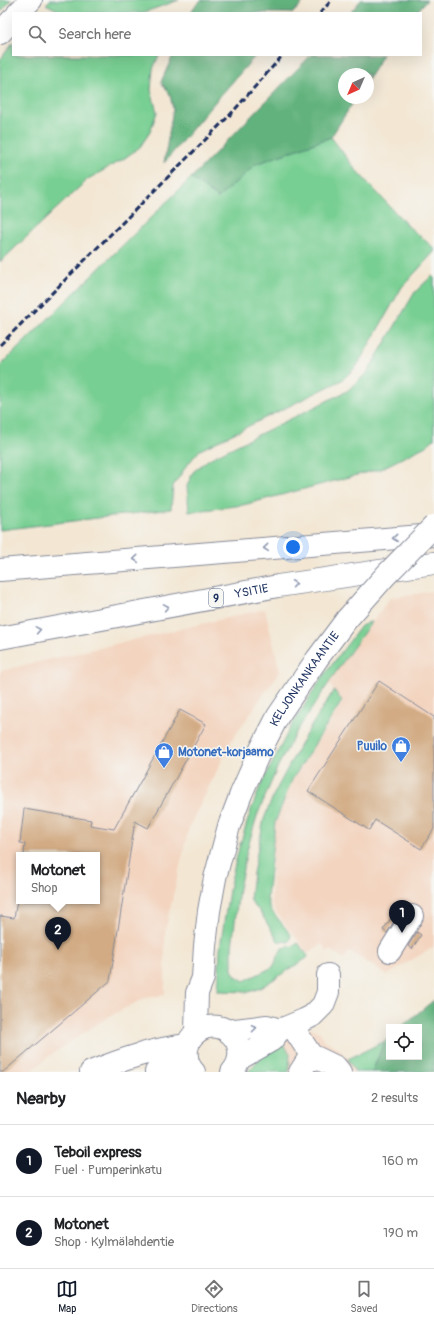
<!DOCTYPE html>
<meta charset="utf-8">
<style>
:root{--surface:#fff;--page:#f6f6f6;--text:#202124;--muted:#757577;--line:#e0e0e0;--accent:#111827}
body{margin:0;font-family:Pangolin,sans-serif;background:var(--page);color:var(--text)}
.controls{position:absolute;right:12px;bottom:12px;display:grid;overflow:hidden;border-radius:0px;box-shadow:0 4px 16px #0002}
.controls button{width:36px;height:36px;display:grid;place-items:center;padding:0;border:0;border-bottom:1px solid var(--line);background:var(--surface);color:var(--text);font:20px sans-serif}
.compass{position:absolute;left:338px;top:68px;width:36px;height:36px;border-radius:50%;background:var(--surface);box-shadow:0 4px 16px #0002;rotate:224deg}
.you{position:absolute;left:293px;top:547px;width:14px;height:14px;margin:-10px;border:3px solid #fff;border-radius:50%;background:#1a73e8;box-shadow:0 0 0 6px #1a73e833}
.badge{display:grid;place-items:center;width:26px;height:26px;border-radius:50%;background:var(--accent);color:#fff;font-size:13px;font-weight:700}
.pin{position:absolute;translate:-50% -33px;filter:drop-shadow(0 1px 2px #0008)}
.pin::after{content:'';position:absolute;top:21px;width:14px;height:12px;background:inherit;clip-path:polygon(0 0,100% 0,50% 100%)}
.popup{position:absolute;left:16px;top:852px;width:84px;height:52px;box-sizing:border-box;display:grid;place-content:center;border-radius:0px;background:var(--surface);filter:drop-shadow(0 1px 3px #0005);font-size:13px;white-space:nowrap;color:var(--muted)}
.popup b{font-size:15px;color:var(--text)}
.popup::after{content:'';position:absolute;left:50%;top:100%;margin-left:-8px;border:8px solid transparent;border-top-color:var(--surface)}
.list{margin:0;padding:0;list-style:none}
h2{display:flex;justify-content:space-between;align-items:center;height:52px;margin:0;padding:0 16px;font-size:17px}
h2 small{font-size:13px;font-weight:400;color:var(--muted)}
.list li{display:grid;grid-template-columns:26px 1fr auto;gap:12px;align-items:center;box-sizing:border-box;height:72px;padding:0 16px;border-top:1px solid var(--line)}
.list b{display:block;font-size:15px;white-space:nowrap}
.list p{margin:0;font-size:13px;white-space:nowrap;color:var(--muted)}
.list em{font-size:13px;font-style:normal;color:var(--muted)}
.icon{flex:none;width:22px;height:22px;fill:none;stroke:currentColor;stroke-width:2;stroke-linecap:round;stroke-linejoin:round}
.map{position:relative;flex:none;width:434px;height:1072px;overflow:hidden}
.search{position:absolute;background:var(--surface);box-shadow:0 4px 16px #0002;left:12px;right:12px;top:12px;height:44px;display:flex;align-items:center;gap:10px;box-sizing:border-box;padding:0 14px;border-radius:0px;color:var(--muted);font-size:15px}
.sheet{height:196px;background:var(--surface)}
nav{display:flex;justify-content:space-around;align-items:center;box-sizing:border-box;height:56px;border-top:1px solid var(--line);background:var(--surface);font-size:11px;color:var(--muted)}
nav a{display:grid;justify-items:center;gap:2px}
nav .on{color:var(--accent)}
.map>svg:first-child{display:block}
.built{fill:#f3d4bf;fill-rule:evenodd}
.green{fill:#78cf93;stroke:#4a7f78}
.forest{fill:#62b27d;stroke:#3e706e}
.building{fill:#d2ab84}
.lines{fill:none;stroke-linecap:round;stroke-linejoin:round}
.minor-casing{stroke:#878b99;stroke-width:24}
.major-casing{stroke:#878b99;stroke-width:24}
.highway-casing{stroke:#878b99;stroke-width:24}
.minor{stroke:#fff;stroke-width:22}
.major{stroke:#fff;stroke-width:22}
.highway{stroke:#fff;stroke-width:22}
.rail{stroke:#1b2f5e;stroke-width:3;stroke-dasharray:6 3;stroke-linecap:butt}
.major-bridge-casing{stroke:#878b99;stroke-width:24;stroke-linecap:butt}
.major-bridge{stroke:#fff;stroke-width:22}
.oneway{stroke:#8d97ae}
.labels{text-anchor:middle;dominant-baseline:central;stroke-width:3;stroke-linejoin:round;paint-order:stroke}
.shield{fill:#f6f6f2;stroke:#5d6b8a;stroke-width:1}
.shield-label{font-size:11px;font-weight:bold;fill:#1b2f5e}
.street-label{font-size:12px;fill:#1b2f5e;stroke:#f6f6f2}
.shop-label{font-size:12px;font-weight:bold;fill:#366cbe;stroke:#f6f6f2;text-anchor:end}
</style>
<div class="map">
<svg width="434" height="1072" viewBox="0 0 434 1072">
<rect width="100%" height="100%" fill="#f6f6f2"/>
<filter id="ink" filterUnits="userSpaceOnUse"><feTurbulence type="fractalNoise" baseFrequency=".025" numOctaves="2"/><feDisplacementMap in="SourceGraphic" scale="8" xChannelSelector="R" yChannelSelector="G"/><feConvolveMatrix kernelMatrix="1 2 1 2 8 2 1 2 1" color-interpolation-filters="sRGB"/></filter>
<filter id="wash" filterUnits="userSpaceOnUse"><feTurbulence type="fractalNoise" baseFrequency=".012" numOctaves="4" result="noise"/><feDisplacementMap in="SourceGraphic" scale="16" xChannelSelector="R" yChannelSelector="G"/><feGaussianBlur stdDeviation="0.9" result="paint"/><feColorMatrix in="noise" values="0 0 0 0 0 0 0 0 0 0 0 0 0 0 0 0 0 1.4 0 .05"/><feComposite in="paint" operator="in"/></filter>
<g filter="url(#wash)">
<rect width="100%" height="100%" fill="#f3e7d4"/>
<path class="built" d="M434 591V947L430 949 387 975 349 951 344 959 330 950 328 952 322 944 307 953 273 908 271 900 273 843 276 823 293 780 343 702 329 684 340 666 390 598Z
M265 609 280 671 233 738 189 827 165 931V995L145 998 108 1017 52 1054 30 1072H0V671ZM19 855H97V901H19Z
M311 1028 321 1033 324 1040 337 1047 348 1059 355 1072H289L290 1053 281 1041Z"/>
<path class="green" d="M0 0H11L0 13Z
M50 0H179L142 13H63L46 4Z
M13 42V55H159L153 69 151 90 157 112 150 132 140 147 122 160 88 179 0 262V60Z
M331 137 356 170 409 227 434 248V252L402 287 357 366 342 380 200 450 187 465 173 486 171 509 0 530V366L191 178 218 198 256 164Z
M432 276 434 278V439L426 446 380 469 243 505 189 512 187 486 193 472 209 459 347 391 367 373 415 292Z
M372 621 340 666 295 734 278 766 257 816 247 850 239 888 232 947V970L236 976 244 981 273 967 282 948 293 946 298 943 308 956 307 958 260 988 249 992 218 991 220 948 230 884 239 848 251 810 260 787 289 730 321 679 361 626Z
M334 690 342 701 292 780 275 823 267 898 270 909 291 935 289 942 278 941 259 910 254 906 250 899 253 873 264 819 274 794 303 739Z
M281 1041 290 1053 289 1072H248L266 1051Z
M385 1041 372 1072H355L348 1059Z"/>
<path class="forest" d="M201 0H305L293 13H191L194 7Z
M361 0H427L416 13H350Z
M173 55H256L208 110 164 163 173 109 170 95 161 82Z
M311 55H383L368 79V74H344V98H356L331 137 256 164 218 198 191 178Z
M434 1000V1072H372L385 1041 389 1037V1057H419V1027H401Z"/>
<g id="blocks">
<path class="building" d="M379 681 434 717V829L421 849 375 820 369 830 308 791Z
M180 710 206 724 148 828 135 821 110 981 3 1072H0V916L14 918 17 901H97V855H24L25 844 20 843 24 809 91 820 90 825 114 829Z
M393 915 396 918 387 933 383 930Z
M417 932 421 935 412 949 408 946Z"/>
</g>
</g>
<g filter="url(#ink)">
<use href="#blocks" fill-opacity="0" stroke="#878b99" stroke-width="1"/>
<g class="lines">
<g class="minor-casing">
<path id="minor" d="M18 13 31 0
M0 33 13 19
M390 951 412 916
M292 1026 311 1055 336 1067 340 1072
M227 1031 267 1026 280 1030 304 1020 312 1016 323 1005 328 992V975
M239 1059 272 1040 280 1030
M91 1072C124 1059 152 1049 188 1045
M156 1072 175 1067 189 1065
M300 1072 311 1055"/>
</g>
<g class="major-casing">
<g id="major">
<path id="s1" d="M196 1033 197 993 203 978 205 946 209 911 215 878 229 826 241 794 258 755 278 716 317 659 347 619"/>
<path d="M194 1072C188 1066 186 1058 187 1049 188 1042 192 1035 198 1031 225 1014 253 1048 232 1072"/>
</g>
</g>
<g class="highway-casing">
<g id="highway">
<path d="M0 570 434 535"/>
<path id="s2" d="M0 638 278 586 434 563"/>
</g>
</g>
<use href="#minor" class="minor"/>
<use href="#major" class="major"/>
<use href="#highway" class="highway"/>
<path class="rail" d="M320 13 332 0
M0 345 229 116 283 55"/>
<g class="major-bridge-casing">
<path id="major-bridge" d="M347 619 386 575 434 526"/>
</g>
<use href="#major-bridge" class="major-bridge"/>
</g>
<defs><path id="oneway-chevron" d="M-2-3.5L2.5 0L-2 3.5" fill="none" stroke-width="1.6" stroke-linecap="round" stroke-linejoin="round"/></defs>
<g class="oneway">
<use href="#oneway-chevron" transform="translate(395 538) rotate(175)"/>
<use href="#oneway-chevron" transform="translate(266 548) rotate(175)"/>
<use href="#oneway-chevron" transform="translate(136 559) rotate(175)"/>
<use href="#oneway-chevron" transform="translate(294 584) rotate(-8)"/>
<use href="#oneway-chevron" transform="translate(166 607) rotate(-10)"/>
<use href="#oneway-chevron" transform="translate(38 630) rotate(-10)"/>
<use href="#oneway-chevron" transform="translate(254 1028) rotate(-7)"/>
</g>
</g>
<defs>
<g id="shop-pin" transform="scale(1)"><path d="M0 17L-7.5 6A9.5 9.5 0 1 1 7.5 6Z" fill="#3f7fe0" stroke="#f6f6f2"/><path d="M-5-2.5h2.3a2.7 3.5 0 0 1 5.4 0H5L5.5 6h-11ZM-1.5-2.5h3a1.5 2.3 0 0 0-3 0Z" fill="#fff"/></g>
</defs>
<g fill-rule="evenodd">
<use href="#shop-pin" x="401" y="746"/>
<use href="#shop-pin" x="164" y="752"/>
</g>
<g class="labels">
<rect class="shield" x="209" y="589" width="14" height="18" rx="3"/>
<g class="shield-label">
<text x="216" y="598">9</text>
</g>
<g class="street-label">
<text stroke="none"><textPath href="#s2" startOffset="256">YSITIE</textPath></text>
<text stroke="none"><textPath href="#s1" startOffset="377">KELJONKANKAANTIE</textPath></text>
</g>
<g class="shop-label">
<text x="387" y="746">Puuilo</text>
<text x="178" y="752" text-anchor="start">Motonet-korjaamo</text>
</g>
</g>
</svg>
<div class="controls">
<button><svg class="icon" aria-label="locate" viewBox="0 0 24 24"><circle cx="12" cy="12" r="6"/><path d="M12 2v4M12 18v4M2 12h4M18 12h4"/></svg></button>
</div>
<svg class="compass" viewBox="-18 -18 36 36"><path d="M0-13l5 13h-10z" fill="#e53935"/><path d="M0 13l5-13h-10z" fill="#757577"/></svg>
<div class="you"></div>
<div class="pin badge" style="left:402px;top:933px">1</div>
<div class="pin badge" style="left:58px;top:950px">2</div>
<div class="popup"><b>Motonet</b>Shop</div>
<div class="search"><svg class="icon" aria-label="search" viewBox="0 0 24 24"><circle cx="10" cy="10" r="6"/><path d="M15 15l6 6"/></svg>Search here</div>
</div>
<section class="sheet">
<h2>Nearby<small>2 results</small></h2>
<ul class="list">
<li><span class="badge">1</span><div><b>Teboil express</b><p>Fuel · Pumperinkatu</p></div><em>160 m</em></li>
<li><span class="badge">2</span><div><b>Motonet</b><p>Shop · Kylmälahdentie</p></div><em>190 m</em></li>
</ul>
</section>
<nav>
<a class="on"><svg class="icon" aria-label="map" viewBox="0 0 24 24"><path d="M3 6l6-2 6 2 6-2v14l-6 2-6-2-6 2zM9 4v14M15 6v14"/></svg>Map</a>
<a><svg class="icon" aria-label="directions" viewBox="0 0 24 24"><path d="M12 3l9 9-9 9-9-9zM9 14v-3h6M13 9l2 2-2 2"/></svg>Directions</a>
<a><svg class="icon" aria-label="saved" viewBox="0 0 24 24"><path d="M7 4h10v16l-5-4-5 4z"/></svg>Saved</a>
</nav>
